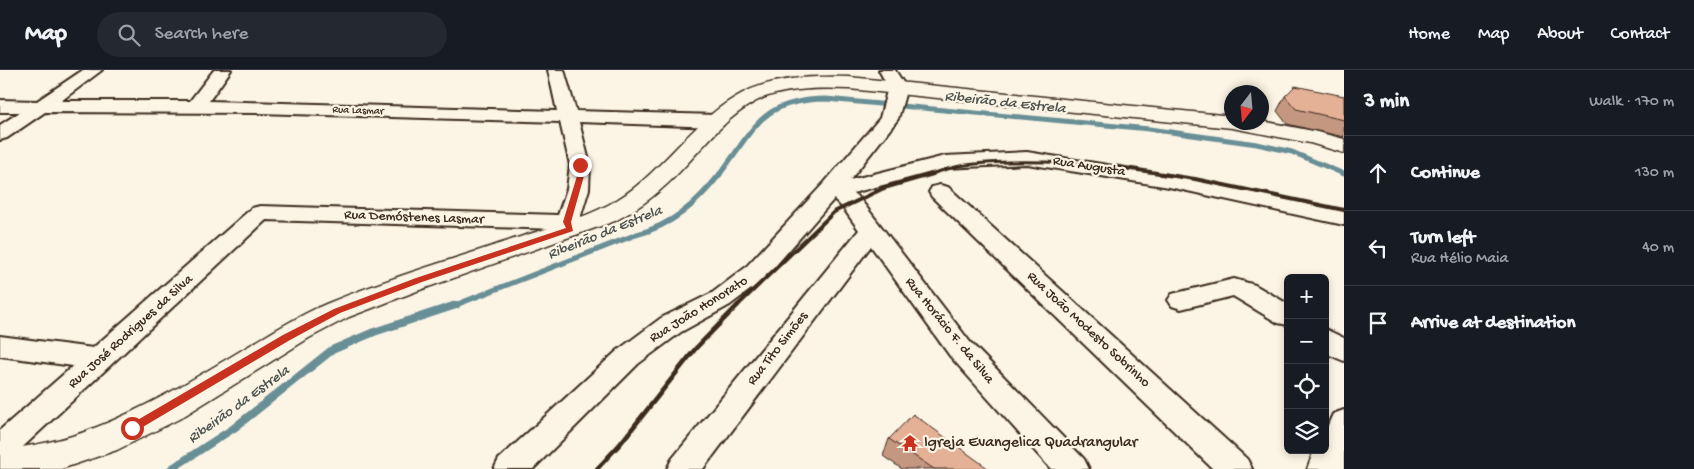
<!DOCTYPE html>
<meta charset="utf-8">
<style>
:root{--surface:#171b24;--page:#242831;--text:#f1f3f6;--muted:#9ea1a6;--line:#363941}
body{margin:0;font-family:"Gochi Hand",sans-serif;background:var(--page);color:var(--text)}
.controls{position:absolute;right:15px;bottom:15px;display:grid;overflow:hidden;border-radius:8px;box-shadow:0 2px 8px #0003}
.controls button{width:45px;height:45px;display:grid;place-items:center;padding:0;border:0;border-bottom:1px solid var(--line);background:var(--surface);color:var(--text);font:25px sans-serif}
.compass{position:absolute;left:1224px;top:15px;width:45px;height:45px;border-radius:50%;background:var(--surface);box-shadow:0 2px 8px #0003;rotate:196deg}
.stop{position:absolute;width:15px;height:15px;margin:-11px;border:4px solid #c8321e;border-radius:50%;background:#fff}
.stop.end{background:#c8321e;border-color:#fff;box-shadow:0 1px 5px #0008}
.list{margin:0;padding:0;list-style:none}
h2{display:flex;justify-content:space-between;align-items:center;height:65px;margin:0;padding:0 20px;font-size:21px}
h2 small{font-size:16px;font-weight:400;color:var(--muted)}
.list li{display:grid;grid-template-columns:32px 1fr auto;gap:15px;align-items:center;box-sizing:border-box;height:75px;padding:0 20px;border-top:1px solid var(--line)}
.list b{display:block;font-size:19px;white-space:nowrap}
.list p{margin:0;font-size:16px;white-space:nowrap;color:var(--muted)}
.list em{font-size:16px;font-style:normal;color:var(--muted)}
.icon{flex:none;width:28px;height:28px;fill:none;stroke:currentColor;stroke-width:2;stroke-linecap:round;stroke-linejoin:round}
.map{position:relative;flex:none;width:1344px;height:399px;overflow:hidden}
header{display:flex;align-items:center;gap:30px;box-sizing:border-box;height:70px;padding:0 25px;background:var(--surface);border-bottom:1px solid var(--line)}
header strong{font-size:24px}
nav{display:flex;gap:28px;margin-inline-start:auto;font-size:18px}
.search{width:350px;height:45px;background:var(--page);display:flex;align-items:center;gap:12px;box-sizing:border-box;padding:0 18px;border-radius:28px;color:var(--muted);font-size:19px}
main{display:flex}
aside{flex:1;background:var(--surface)}
.map>svg:first-child{display:block}
.lines{fill:none;stroke-linecap:round;stroke-linejoin:round}
.stream-far2{stroke:#688e96;stroke-width:5}
.stream-far1{stroke:#688e96;stroke-width:5.5}
.stream{stroke:#688e96;stroke-width:8}
.minor-casing{stroke:#3b2a1e;stroke-width:4}
.tertiary-casing{stroke:#3b2a1e;stroke-width:3}
.minor{fill:#fcf5e5;fill-rule:evenodd}
.tertiary{fill:#fcf5e5;fill-rule:evenodd}
.rail-far2{stroke:#3b2a1e;stroke-width:3}
.rail-far1{stroke:#3b2a1e;stroke-width:4}
.rail{stroke:#3b2a1e;stroke-width:4.5}
.wall{fill:#c49781;stroke:#3b2a1e}
.building{fill:#e4b096;stroke:#3b2a1e}
.route{fill:#c8321e}
.labels{text-anchor:middle;dominant-baseline:central;stroke-width:4.5;stroke-linejoin:round;paint-order:stroke}
.far-street-label{font-size:11px;fill:#3b2a1e;stroke:#fcf5e5}
.street-label{font-size:14px;fill:#3b2a1e;stroke:#fcf5e5}
.water-label{font-size:15px;font-style:italic;fill:#4e5450;stroke:#fcf5e5}
.near-poi-label{font-size:16px;fill:#3b2a1e;stroke:#fcf5e5;text-anchor:start}
</style>
<header>
<strong>Map</strong>
<div class="search"><svg class="icon" aria-label="search" viewBox="0 0 24 24"><circle cx="10" cy="10" r="6"/><path d="M15 15l6 6"/></svg>Search here</div>
<nav><a>Home</a><a>Map</a><a>About</a><a>Contact</a></nav>
</header>
<main>
<div class="map">
<svg width="1344" height="399" viewBox="0 0 1344 399">
<rect width="100%" height="100%" fill="#fcf5e5"/>
<filter id="ink" filterUnits="userSpaceOnUse"><feTurbulence type="fractalNoise" baseFrequency=".02" numOctaves="2"/><feDisplacementMap in="SourceGraphic" scale="10" xChannelSelector="R" yChannelSelector="G"/><feConvolveMatrix kernelMatrix="1 2 1 2 8 2 1 2 1" color-interpolation-filters="sRGB"/></filter>
<g filter="url(#ink)">
<g class="lines">
<path class="stream-far2" d="M719 105C755 59 759 30 826 29L1149 59 1257 74 1292 82 1344 104"/>
<path class="stream-far1" d="M453 236 635 165C673 155 696 134 720 104"/>
<path class="stream" d="M171 399 234 358 332 280 374 262 456 235"/>
<g class="minor-casing">
<path id="minor" d="M83 0H102L61 31H190L214 0H231L209 31 557 41 548 0H564L576 41 716 45 723 47 725 51 723 55 716 57 579 52 590 95 589 119 579 152 582 159 578 164 570 166 562 164 558 159 266 150 11 388 0 392V360L73 296 0 286V266L93 278 252 138 260 136 558 145 567 119 570 95 560 52 258 43 45 42 7 68 0 70V55L20 42H0V30L37 31Z
M879 0H895L906 17V21L898 49 850 110 945 86 1027 82 1169 105 1344 141V155L1169 117 1027 94 946 98 853 123 860 129 970 272 1084 389 1089 399H1051L950 286 871 176 703 399H667L672 389 859 160 844 139 834 129 763 210 730 235 681 262 638 294 533 399H494L499 389 618 280 661 248 712 223 745 198 825 112 880 48 888 17Z
M940 115 948 117 1247 389 1252 399H1213L932 127 929 122 932 117Z
M1234 209 1255 215 1288 234V255L1278 253 1233 226 1181 239 1172 236 1168 230 1172 224Z
M1325 259 1344 268V291L1325 283Z
M1344 340V388L1342 392 1331 395 1320 392 1315 382 1316 380H1325C1325 364 1326 358 1333 344Z"/>
</g>
<g class="tertiary-casing">
<path id="tertiary" d="M849 7 1232 46V52L1262 51 1313 61 1344 69V83L1310 73 1232 58 849 19C821 18 792 18 765 27 732 40 708 72 684 97 664 119 642 137 615 151L417 221 349 247 309 268 179 349 117 380 61 399H0V380C31 376 63 371 92 359 147 338 197 307 247 277 273 262 298 246 326 234 390 207 458 188 523 166 552 157 581 149 608 135 658 109 686 57 734 28 767 7 811 6 849 7Z
M1331 367 1344 372V399H1307L1314 380H1325V369Z"/>
</g>
<use href="#minor" class="minor"/>
<use href="#tertiary" class="tertiary"/>
<path class="rail-far2" d="M928 105C940 102 953 96 966 95 1034 87 1102 95 1169 105"/>
<path class="rail-far1" d="M1161 104 1195 109 1344 140
M737 236 834 142 884 118 933 104"/>
<path class="rail" d="M597 399 620 374 696 278 738 235"/>
</g>
<path class="wall" d="M1285 26H1344V67L1287 54 1277 41Z
M889 369 989 399H902L883 386Z"/>
<path class="building" d="M1295 16 1344 26V50L1296 39 1285 26Z
M913 344 989 399H934L889 369Z"/>
</g>
<path class="route" d="M580 93 584 95V106L571 152 573 161 422 212 340 243 290 270 136 361H129V355L283 265 334 239 416 208 566 158 563 152 577 106V95Z"/>
<defs>
<g id="temple-bare" transform="scale(1.35)"><path d="M0-6L5-2H3V0L6.5 2.5H4V6H1.5V3h-3V6H-4V2.5H-6.5L-3 0V-2H-5Z" fill="#c8321e" stroke="#fcf5e5" stroke-width="2.5" paint-order="stroke"/></g>
</defs>
<g fill-rule="evenodd">
<use href="#temple-bare" x="910" y="373"/>
</g>
<g class="labels">
<g class="far-street-label">
<text transform="translate(358 41) rotate(2)">Rua Lasmar</text>
</g>
<g class="street-label">
<text transform="translate(1089 97) rotate(9)">Rua Augusta</text>
<text transform="translate(414 148) rotate(2)">Rua Demóstenes Lasmar</text>
<text transform="translate(699 240) rotate(-32)">Rua João Honorato</text>
<text transform="translate(1088 260) rotate(43)">Rua João Modesto Sobrinho</text>
<text transform="translate(949 261) rotate(51)">Rua Horácio F. da Silva</text>
<text transform="translate(131 262) rotate(-42)">Rua José Rodrigues da Silva</text>
<text transform="translate(778 279) rotate(-52)">Rua Tito Simões</text>
</g>
<g class="water-label">
<text transform="translate(1005 33) rotate(6)">Ribeirão da Estrela</text>
<text transform="translate(605 163) rotate(-22)">Ribeirão da Estrela</text>
<text transform="translate(239 335) rotate(-36)">Ribeirão da Estrela</text>
</g>
<g class="near-poi-label">
<text x="924" y="373">Igreja Evangelica Quadrangular</text>
</g>
</g>
</svg>
<div class="controls">
<button>+</button>
<button>−</button>
<button><svg class="icon" aria-label="locate" viewBox="0 0 24 24"><circle cx="12" cy="12" r="6"/><path d="M12 2v4M12 18v4M2 12h4M18 12h4"/></svg></button>
<button><svg class="icon" aria-label="layers" viewBox="0 0 24 24"><path d="M12 4l9 5-9 5-9-5zM3 14l9 5 9-5"/></svg></button>
</div>
<svg class="compass" viewBox="-18 -18 36 36"><path d="M0-13l5 13h-10z" fill="#e53935"/><path d="M0 13l5-13h-10z" fill="#9ea1a6"/></svg>
<div class="stop" style="left:132px;top:358px"></div>
<div class="stop end" style="left:580px;top:95px"></div>
</div>
<aside>
<h2>3 min<small>Walk · 170 m</small></h2>
<ul class="list">
<li><svg class="icon" aria-label="ahead" viewBox="0 0 24 24"><path d="M12 20V5M6 11l6-6 6 6"/></svg><div><b>Continue</b></div><em>130 m</em></li>
<li><svg class="icon" aria-label="left" viewBox="0 0 24 24"><path d="M17 20v-9H6M10 6l-5 5 5 5"/></svg><div><b>Turn left</b><p>Rua Hélio Maia</p></div><em>40 m</em></li>
<li><svg class="icon" aria-label="arrive" viewBox="0 0 24 24"><path d="M6 21V4h12l-3 4 3 4H6"/></svg><div><b>Arrive at destination</b></div></li>
</ul>
</aside>
</main>
